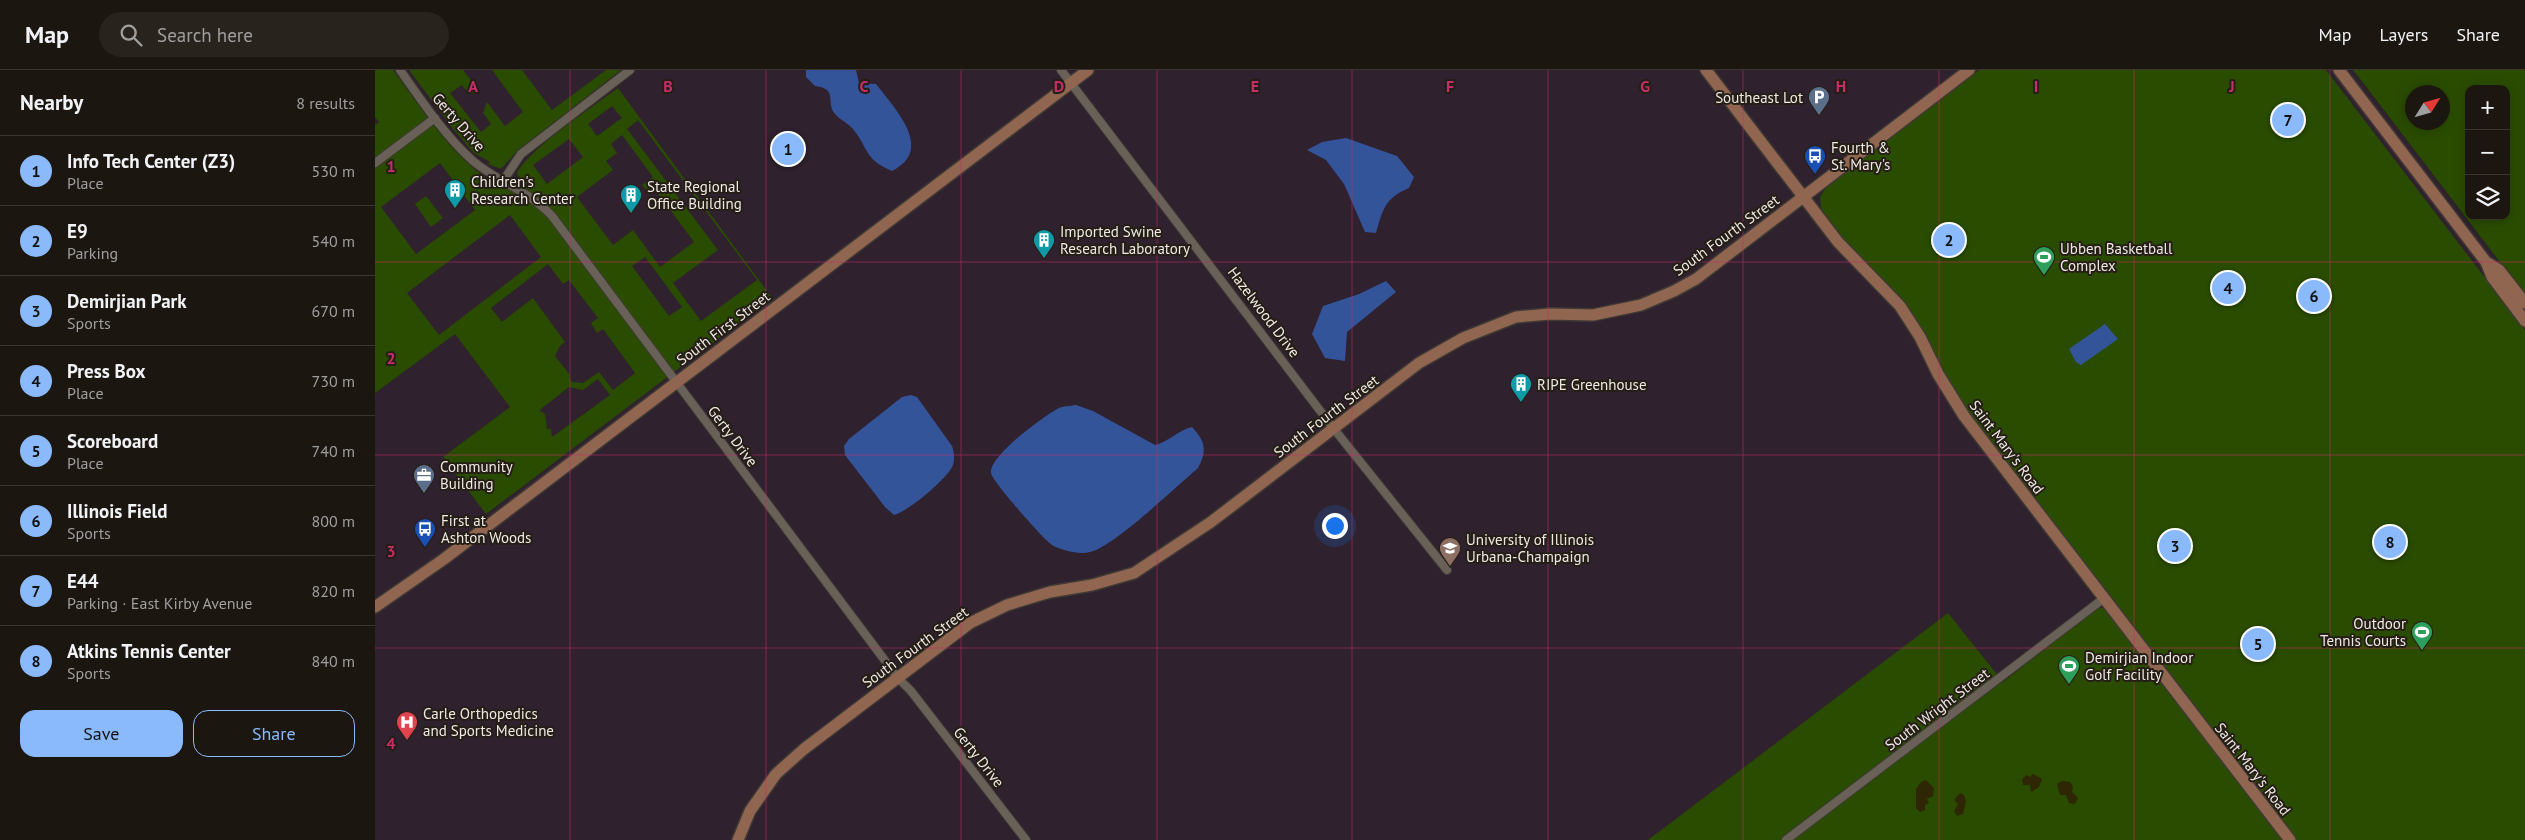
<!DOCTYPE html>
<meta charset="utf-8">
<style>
:root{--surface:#1c1610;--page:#29231e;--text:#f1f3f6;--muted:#a09f9f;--line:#3a3530;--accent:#8abafc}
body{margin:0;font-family:"PT Sans",sans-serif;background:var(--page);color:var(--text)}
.controls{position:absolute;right:15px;top:15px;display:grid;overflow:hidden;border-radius:10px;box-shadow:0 2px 12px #0003}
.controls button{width:45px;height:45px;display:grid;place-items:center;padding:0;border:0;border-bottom:1px solid var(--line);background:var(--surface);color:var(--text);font:25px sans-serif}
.compass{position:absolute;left:2030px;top:15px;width:45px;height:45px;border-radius:50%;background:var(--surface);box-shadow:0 2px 12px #0003;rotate:53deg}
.you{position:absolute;left:959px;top:455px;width:18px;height:18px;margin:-12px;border:4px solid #fff;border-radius:50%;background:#1a73e8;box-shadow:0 0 0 8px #1a73e833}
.badge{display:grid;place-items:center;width:32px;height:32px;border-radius:50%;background:var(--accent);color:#111;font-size:16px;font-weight:700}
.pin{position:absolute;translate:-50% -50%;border:2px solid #fff;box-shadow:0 1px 5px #0006}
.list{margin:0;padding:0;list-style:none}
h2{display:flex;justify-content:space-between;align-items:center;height:65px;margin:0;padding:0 20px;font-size:21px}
h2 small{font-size:16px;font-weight:400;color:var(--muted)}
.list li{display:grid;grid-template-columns:32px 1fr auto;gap:15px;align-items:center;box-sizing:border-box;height:70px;padding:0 20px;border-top:1px solid var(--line)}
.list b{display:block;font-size:19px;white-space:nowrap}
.list p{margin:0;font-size:16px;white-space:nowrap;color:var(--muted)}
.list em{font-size:16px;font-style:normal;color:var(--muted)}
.actions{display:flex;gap:10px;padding:15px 20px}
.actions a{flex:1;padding:11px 0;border:1px solid var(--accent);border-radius:15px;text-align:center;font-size:18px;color:var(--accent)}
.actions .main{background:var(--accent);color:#111}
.icon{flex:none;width:28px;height:28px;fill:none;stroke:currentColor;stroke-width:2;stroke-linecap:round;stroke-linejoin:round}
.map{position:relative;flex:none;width:2150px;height:770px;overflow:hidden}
header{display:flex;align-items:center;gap:30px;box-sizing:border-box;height:70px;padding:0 25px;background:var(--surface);border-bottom:1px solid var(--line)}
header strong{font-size:24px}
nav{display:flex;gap:28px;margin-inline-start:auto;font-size:18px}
.search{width:350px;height:45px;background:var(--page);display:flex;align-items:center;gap:12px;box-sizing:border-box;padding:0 18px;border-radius:28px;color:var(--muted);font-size:19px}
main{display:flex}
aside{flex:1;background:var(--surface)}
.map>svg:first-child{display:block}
.education{fill:#2f212d}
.green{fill:#2a4c00;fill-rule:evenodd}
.sand{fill:#2e2605}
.water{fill:#34549a}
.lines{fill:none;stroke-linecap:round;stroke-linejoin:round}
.street-casing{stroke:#403a35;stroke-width:10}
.secondary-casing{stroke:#403a35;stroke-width:14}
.street{stroke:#696158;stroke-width:8}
.secondary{stroke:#916651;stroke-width:11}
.grid{fill:none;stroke:#c62d69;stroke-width:1;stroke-opacity:0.55}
.labels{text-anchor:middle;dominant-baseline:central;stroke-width:4;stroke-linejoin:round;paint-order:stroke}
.poi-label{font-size:15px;fill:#efeae5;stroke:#251e16;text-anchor:start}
.street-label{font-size:15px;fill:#efeae5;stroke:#251e16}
.grid-label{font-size:16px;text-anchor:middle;font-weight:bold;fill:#c62d69;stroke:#251e16;stroke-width:4;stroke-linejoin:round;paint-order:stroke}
</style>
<header>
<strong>Map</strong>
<div class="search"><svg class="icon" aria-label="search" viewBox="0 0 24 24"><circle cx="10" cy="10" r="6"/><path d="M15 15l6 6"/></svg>Search here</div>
<nav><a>Map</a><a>Layers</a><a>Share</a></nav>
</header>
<main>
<aside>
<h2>Nearby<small>8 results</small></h2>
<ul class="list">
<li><span class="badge">1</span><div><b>Info Tech Center (Z3)</b><p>Place</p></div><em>530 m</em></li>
<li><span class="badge">2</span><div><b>E9</b><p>Parking</p></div><em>540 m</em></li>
<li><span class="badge">3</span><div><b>Demirjian Park</b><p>Sports</p></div><em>670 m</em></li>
<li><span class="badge">4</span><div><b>Press Box</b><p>Place</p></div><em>730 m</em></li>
<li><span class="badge">5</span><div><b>Scoreboard</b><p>Place</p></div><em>740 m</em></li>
<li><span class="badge">6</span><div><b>Illinois Field</b><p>Sports</p></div><em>800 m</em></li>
<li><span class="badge">7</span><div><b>E44</b><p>Parking · East Kirby Avenue</p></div><em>820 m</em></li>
<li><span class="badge">8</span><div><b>Atkins Tennis Center</b><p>Sports</p></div><em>840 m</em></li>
</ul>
<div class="actions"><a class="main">Save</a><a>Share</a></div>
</aside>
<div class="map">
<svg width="2150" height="770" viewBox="0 0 2150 770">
<rect width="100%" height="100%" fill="#251e16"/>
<path class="education" d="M0 0H1978L2150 225V770H0Z"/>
<path class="green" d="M0 0H18C49 41 96 120 153 124L142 103C154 79 219 36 243 18L397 228 111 444 68 387 135 337 80 264 0 323V55L4 52 0 47ZM237 36 247 48 222 66 213 54ZM263 50 382 210 326 251 298 213 343 180 252 59ZM247 65 278 107 267 115 273 122 279 118 319 172 285 197 258 160 238 175 202 127 238 100 231 91 242 83 236 74ZM194 69 208 87 172 114 158 95ZM65 93 100 140 41 184 6 137ZM135 145 166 187 64 265 32 223ZM270 187 307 237 294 246 257 196ZM173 194 188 214 194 210 223 248 216 253 222 263 228 259 260 303 238 320 224 302 208 313 197 312 194 307 195 305 180 286 185 276 190 272 158 228 127 252 116 238ZM223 309 235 325 177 367 176 359H172L170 344 165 341 166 339 194 317 208 320Z
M34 0H88L105 22 94 24 87 15 75 23 106 62 116 54 108 43 112 32 130 56 148 42 117 0H147L177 40 231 0H246L143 80 126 99 113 94 115 92 99 83 78 59Z
M1604 0H1951L2150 260V770H1919L1588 337 1574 315 1548 264 1473 175 1446 138 1445 127 1451 118Z
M1978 0H2150V225L1989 14ZM2094 19H2131V146H2094ZM2038 22H2068V52H2038Z
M51 126 68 148 56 157 40 134Z
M1722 538H1727L1732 541 1909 770H1273L1573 543 1628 612Z"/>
<path class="sand" d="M1658 704 1667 709 1664 717 1656 722 1655 715H1648L1647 709 1652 705 1655 707Z
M1551 710 1559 718 1558 726 1552 729 1554 733 1550 735V740L1545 742 1541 738V719L1546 712Z
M1687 711 1695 712 1698 717 1697 722 1703 728 1700 734 1694 733 1691 725H1685L1682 714Z
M1585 723 1589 725 1591 732 1588 744 1582 746 1579 741 1583 734 1579 730Z"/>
<path class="water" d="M431 0H481L484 13 501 14C520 39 560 79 517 101 489 89 494 79 478 59 473 53 465 50 460 44 450 32 464 19 440 16L431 7Z
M971 68 1022 86 1039 107 1034 118C1010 128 1008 139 1001 163L990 162 969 114 951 90 932 80 947 72Z
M1011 211 1021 222 972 262 970 291 950 288 937 264 948 236 984 224Z
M1730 254 1743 269 1706 295 1701 292 1694 279Z
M536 325 542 327 577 376C579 382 580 389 578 395 573 408 534 441 519 445L510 437 470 385 469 376 474 369 527 327Z
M701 335 718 341 780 375C794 372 803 360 817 357 831 372 832 381 823 398 802 416 737 478 715 482 704 485 686 480 677 475 669 470 617 411 616 403 614 386 668 347 682 339 687 336 695 336 701 335Z"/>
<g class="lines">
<g class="street-casing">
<path id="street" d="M25 0C47 31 69 65 98 91 123 112 154 121 177 146L523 608 536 621 651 770
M686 0 959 359 1072 500
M0 93 60 48
M128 111 146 84 255 0
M1411 770 1728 529"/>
</g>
<g class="secondary-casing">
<path id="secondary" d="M1331 0 1463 172 1525 236 1545 267 1563 304 1589 346 1915 770
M1964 0 2111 192 2117 207 2150 251
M2111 192 2124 200 2150 233
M0 537 69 489 713 0
M363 770 375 741 401 704 429 679 595 553 632 535 675 522 717 515 759 503 836 452 1044 293 1088 268 1141 247 1175 244 1218 245 1266 235 1299 221 1321 209 1594 0"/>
</g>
<use href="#street" class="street"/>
<use href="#secondary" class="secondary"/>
</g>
<path class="grid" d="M195 0V770M391 0V770M586 0V770M782 0V770M977 0V770M1173 0V770M1368 0V770M1564 0V770M1759 0V770M1955 0V770M0 192H2150M0 385H2150M0 578H2150"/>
<defs>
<g id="parking-pin" transform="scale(1.125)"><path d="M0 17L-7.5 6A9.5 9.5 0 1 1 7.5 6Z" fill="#5c6f8a" stroke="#251e16"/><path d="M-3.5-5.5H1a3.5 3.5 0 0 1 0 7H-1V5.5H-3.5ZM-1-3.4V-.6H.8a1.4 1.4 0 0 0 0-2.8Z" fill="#fff"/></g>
<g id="bus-pin" transform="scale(1.125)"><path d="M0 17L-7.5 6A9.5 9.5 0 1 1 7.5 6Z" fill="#1a4fb4" stroke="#251e16"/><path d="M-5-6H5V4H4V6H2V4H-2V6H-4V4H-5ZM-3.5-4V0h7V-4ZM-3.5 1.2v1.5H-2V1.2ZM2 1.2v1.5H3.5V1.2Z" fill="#fff"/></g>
<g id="building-pin" transform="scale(1.125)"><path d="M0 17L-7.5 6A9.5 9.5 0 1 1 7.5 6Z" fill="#0f9aa8" stroke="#251e16"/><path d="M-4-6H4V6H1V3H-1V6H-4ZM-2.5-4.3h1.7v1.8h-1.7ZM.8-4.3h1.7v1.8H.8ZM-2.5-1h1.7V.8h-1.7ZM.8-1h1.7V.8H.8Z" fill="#fff"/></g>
<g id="stadium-pin" transform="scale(1.125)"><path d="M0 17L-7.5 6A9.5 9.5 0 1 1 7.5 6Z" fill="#2e9e5b" stroke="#251e16"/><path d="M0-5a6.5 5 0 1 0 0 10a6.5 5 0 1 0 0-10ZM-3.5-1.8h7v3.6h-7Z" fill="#fff"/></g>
<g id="office-pin" transform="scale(1.125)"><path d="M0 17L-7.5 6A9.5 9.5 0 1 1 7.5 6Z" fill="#5c6f8a" stroke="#251e16"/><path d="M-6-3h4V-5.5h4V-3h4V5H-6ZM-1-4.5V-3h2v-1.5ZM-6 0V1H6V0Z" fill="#fff"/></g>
<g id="university-pin" transform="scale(1.125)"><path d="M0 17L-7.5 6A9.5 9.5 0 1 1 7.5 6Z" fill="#8d6e63" stroke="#251e16"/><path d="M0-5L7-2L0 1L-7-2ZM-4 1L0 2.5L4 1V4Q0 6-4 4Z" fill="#fff"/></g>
<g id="hospital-pin" transform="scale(1.125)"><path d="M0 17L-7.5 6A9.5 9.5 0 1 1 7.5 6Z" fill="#e0444e" stroke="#251e16"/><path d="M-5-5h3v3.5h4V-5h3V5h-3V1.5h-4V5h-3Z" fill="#fff"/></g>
</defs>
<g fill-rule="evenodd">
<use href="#parking-pin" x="1444" y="27"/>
<use href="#bus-pin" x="1440" y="86"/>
<use href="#building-pin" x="80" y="120"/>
<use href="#building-pin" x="256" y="125"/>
<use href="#building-pin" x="669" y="170"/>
<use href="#stadium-pin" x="1669" y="187"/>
<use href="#building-pin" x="1146" y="314"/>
<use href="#office-pin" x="49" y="405"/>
<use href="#bus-pin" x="50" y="459"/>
<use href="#university-pin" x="1075" y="478"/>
<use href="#stadium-pin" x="2047" y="562"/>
<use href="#stadium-pin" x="1694" y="596"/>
<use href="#hospital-pin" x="32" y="652"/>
</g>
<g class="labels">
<g class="poi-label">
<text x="1428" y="27" text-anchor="end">Southeast Lot</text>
<text x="1456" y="77">Fourth &amp;<tspan x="1456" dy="17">St. Mary's</tspan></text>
<text x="96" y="111">Children's<tspan x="96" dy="17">Research Center</tspan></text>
<text x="272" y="116">State Regional<tspan x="272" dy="17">Office Building</tspan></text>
<text x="685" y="161">Imported Swine<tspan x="685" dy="17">Research Laboratory</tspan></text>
<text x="1685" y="178">Ubben Basketball<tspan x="1685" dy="17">Complex</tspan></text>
<text x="1162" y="314">RIPE Greenhouse</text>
<text x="65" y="396">Community<tspan x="65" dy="17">Building</tspan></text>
<text x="66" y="450">First at<tspan x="66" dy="17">Ashton Woods</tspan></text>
<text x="1091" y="469">University of Illinois<tspan x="1091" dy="17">Urbana-Champaign</tspan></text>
<text x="2031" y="553" text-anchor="end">Outdoor<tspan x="2031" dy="17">Tennis Courts</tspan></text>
<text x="1710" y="587">Demirjian Indoor<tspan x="1710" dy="17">Golf Facility</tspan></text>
<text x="48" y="643">Carle Orthopedics<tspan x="48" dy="17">and Sports Medicine</tspan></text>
</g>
<g class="street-label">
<text transform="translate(84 52) rotate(49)">Gerty Drive</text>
<text transform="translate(1351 165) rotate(-36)">South Fourth Street</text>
<text transform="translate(889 242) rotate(53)">Hazelwood Drive</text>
<text transform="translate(348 258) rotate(-37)">South First Street</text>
<text transform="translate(951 346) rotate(-37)">South Fourth Street</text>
<text transform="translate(358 366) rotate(53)">Gerty Drive</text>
<text transform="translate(1632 377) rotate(53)">Saint Mary's Road</text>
<text transform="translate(540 577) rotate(-36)">South Fourth Street</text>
<text transform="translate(1562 639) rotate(-37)">South Wright Street</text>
<text transform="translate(604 687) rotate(52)">Gerty Drive</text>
<text transform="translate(1878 699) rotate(52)">Saint Mary's Road</text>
</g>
</g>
<g class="grid-label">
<text x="98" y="22">A</text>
<text x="293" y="22">B</text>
<text x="489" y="22">C</text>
<text x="684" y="22">D</text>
<text x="880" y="22">E</text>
<text x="1075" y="22">F</text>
<text x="1270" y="22">G</text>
<text x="1466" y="22">H</text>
<text x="1661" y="22">I</text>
<text x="1857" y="22">J</text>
<text x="16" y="102">1</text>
<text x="16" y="294">2</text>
<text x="16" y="487">3</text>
<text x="16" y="679">4</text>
</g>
</svg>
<div class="controls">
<button>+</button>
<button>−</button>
<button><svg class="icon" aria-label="layers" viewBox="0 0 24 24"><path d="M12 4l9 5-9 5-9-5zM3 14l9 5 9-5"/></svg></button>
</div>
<svg class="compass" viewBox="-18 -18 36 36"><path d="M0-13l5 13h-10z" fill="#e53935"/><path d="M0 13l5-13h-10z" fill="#a09f9f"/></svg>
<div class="you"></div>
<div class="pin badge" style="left:413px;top:79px">1</div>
<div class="pin badge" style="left:1574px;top:170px">2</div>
<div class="pin badge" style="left:1800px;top:476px">3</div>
<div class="pin badge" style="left:1853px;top:218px">4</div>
<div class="pin badge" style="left:1883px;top:574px">5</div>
<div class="pin badge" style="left:1939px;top:226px">6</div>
<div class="pin badge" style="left:1913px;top:50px">7</div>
<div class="pin badge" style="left:2015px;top:472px">8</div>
</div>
</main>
